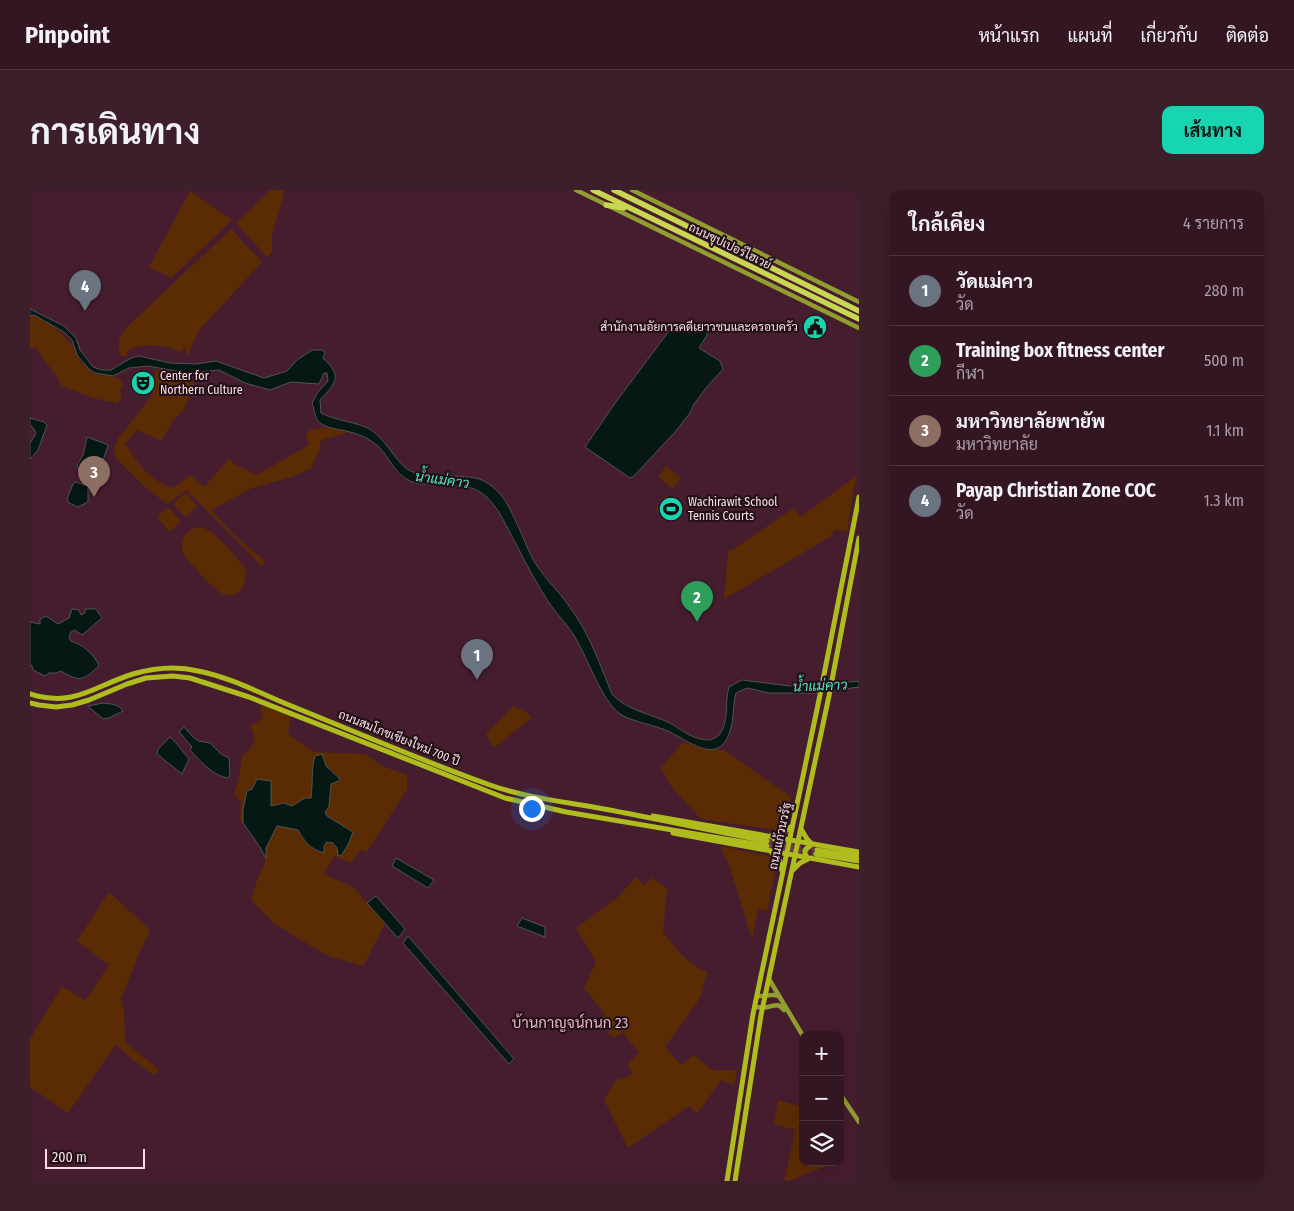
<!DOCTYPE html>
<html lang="th">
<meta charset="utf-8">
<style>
:root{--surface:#341623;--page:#3c1f2b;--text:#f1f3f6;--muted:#a99fa6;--line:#4e3541;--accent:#18d5b2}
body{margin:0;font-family:"Fira Sans Condensed",Sarabun,sans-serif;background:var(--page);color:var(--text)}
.controls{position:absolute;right:15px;bottom:15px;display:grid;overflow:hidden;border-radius:10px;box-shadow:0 5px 20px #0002}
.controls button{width:45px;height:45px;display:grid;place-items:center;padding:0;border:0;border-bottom:1px solid var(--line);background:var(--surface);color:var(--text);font:25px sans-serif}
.scale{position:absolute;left:15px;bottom:12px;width:100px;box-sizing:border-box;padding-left:5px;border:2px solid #fbdfe8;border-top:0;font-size:14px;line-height:18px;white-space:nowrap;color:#fbdfe8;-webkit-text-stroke:4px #210f16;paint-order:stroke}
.you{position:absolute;left:501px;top:618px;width:18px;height:18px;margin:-12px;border:4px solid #fff;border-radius:50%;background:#1a73e8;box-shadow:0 0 0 8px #1a73e833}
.badge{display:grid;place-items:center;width:32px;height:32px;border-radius:50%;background:var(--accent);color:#fff;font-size:16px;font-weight:700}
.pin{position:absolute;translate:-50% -41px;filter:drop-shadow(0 1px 2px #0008)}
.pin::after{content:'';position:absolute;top:26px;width:18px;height:15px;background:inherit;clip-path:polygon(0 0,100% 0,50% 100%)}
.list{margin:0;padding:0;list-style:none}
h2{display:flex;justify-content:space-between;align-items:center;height:65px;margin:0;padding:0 20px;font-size:21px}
h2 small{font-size:16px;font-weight:400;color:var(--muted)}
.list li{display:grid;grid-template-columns:32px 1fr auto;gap:15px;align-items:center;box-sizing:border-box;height:70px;padding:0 20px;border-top:1px solid var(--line)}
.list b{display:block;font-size:19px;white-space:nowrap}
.list p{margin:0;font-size:16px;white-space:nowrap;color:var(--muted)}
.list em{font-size:16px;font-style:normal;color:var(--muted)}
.icon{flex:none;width:28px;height:28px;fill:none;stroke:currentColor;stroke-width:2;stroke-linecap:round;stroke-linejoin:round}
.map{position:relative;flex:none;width:829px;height:991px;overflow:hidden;border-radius:10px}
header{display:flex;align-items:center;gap:30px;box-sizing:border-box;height:70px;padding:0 25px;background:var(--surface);border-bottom:1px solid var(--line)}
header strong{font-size:24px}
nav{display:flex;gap:28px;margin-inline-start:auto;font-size:18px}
.intro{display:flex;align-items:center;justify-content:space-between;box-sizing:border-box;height:120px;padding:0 30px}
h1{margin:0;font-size:35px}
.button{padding:12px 22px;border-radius:10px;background:var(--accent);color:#111;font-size:18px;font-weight:700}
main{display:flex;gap:30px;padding:0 30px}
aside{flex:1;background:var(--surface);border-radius:10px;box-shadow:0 5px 20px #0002}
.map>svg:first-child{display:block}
.green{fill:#5b2c04}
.water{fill:#061813;stroke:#505453}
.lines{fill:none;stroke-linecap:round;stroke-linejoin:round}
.primary-tunnel{stroke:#613a4b;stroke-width:5;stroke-dasharray:5 2.5;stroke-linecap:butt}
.secondary{stroke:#929d2f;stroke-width:4.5}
.primary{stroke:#aebc1e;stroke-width:5}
.highway{stroke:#c8d652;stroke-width:5.5}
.labels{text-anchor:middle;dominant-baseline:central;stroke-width:4;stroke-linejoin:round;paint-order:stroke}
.street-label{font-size:12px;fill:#fbdfe8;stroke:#210f16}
.poi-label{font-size:12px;fill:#fbdfe8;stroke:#210f16;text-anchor:start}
.water-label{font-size:14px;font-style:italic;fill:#54e3c3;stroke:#210f16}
.quarter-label{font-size:15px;fill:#eab4c8;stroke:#210f16}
</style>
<header>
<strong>Pinpoint</strong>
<nav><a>หน้าแรก</a><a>แผนที่</a><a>เกี่ยวกับ</a><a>ติดต่อ</a></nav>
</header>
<div class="intro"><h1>การเดินทาง</h1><a class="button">เส้นทาง</a></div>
<main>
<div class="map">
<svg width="829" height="991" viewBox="0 0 829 991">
<rect width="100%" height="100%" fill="#461d2f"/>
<path class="green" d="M241 0H255L242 45V62L237 67 206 33Z
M160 1 202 30 141 88 119 77Z
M201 39 232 72 170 139 157 166 155 158 149 162C139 154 107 153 97 161V166H91C86 155 89 147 97 137Z
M0 126H4L20 134 35 147 44 158 49 170 64 184 89 188 93 195 90 200 92 208 87 213 63 208 32 196C25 181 13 171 6 157L0 159Z
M125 180 148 185 165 193 159 200 162 201 154 219 142 232 132 251 107 240 95 254C108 273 120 292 143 298L161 285 174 297 199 269 206 275 227 285 279 255 276 242C294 236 301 237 319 242L291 250 289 261 281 278 262 287 222 298 181 320 206 347 235 371 232 376 156 300 137 314 114 296 85 267 84 259 88 249 123 204Z
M636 276 651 288 643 299 628 287Z
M826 286 817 342 805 339 800 347 694 409 698 361 704 359 764 318 771 327Z
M156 303 167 316 156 327 143 314Z
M636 305 655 318 645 332 626 320Z
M138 317 151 331 140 342 127 327Z
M167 337C183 336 203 365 214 376 221 391 209 412 191 403 183 399 159 372 153 363 150 350 154 341 167 337Z
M232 515 261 526 258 544 284 562 335 564 352 576 377 585V599L337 662 331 659 321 673 304 666 294 684 323 697 355 734 333 776 298 766 246 735 221 710 226 693 236 670V658L247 636 268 640 273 649 282 658 294 656 297 652H300L307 658 308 665 311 666 315 661 323 642 297 626 295 621 299 617 301 594 309 591 308 586 296 576 292 564 283 574 284 589 281 608H275L262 616 254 613 241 616 222 599 217 601 213 620V633L210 631 211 611 204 605 209 587 212 566C223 560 228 547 220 536L233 528 230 520Z
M484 516 488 519 490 518 501 526 500 529 465 557 461 554 456 544Z
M653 552 678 560H694L761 607 753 635 746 640 671 629 641 596 631 578Z
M690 656 738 666 744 670 746 677 737 721 728 719 722 749 699 675Z
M606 687 614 695 622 688 637 698 633 742C644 756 659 777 677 781L670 808 635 857 651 875 663 865 682 880H707L704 895 691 890 667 924 659 916 598 958 574 910 588 886 590 890 603 883 597 875 609 863 593 842 584 848 570 835 575 824 554 798 566 772 546 738 587 708Z
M79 702 120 740 107 768 91 809 94 821 95 852 129 880 124 885 103 870 86 854 38 923 0 897V849L32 796 55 811 79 775 47 751Z
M748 910 770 916 773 921V972H797L794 977 758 991H754L765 940 744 934Z"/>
<path class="water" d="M0 119 34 136 46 148 50 160 63 177 72 180H81L101 168 109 166 140 173 166 174 186 171 234 188 257 181 267 170 282 160H292L295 163 293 168C313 186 306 193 290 210L291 223C306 231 329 232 341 240 356 250 364 269 377 279 394 291 432 282 452 290 457 292 463 297 467 301 480 311 495 355 504 371 514 388 528 400 539 416 559 442 570 475 582 504 596 520 621 524 640 533 650 539 660 547 671 549 677 551 684 550 689 545 700 532 694 513 699 497L712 490 760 496H785L829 491V497L784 503H739L717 498 706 503C703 513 704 523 702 533 693 578 665 555 640 542 626 535 602 532 590 524 572 511 558 469 546 449 539 436 528 426 519 413 507 394 496 374 486 354 477 338 468 315 453 304 432 288 403 300 380 291 363 284 358 262 344 253 338 248 328 244 320 242 311 239 295 239 288 231 285 227 284 218 282 213L288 202 298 191 297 183H294L289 194 261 192 240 200 215 193 189 180 157 183 118 176 99 178 83 186 65 183 59 179 47 165 42 150 34 142 4 125 0 126Z
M650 133 677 140V145L669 158 690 171 693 179 676 198 664 214 660 223 645 242 603 287 600 288 555 257 583 216 642 137Z
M0 228 14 232 17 235 8 260 0 269V253L6 244 4 239 0 235Z
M57 247 76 254 78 256 68 284 65 285 49 280 47 276C49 271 51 269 53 265 54 263 56 251 57 247Z
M46 292 58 296V312L48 317 39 313 37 309 43 294Z
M42 419 49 420 51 425 55 423V419H66L72 428 52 445 45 440 41 442 39 448 41 451C52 454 65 465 69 476 53 490 51 493 31 481L26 483H19L15 486 3 480 2 476 0 475V432L10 434V429L16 426 28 434 39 428Z
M73 513C81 514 89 514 93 521L79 528 73 529 58 516Z
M154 537 163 547 169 551 180 553 191 564 199 568 200 585 198 588C183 586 170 571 160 560L162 557 149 542Z
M140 547C148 554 152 561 159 569L152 584 127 564 128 559Z
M292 564 296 576 310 589 309 591 301 594 299 617 295 622 297 626 323 642 318 655 311 666 308 665 307 658 303 653 297 652 294 656V663C280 659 275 652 268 640L247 636 236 658V669L230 657 213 633V620L217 601 222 599 227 589 241 591V616L254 613 262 616 275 608H281C283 594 281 579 285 566Z
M366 668 404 690 398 698 362 676Z
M346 706 375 739 368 748 337 713Z
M492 728 515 737V747L487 736Z
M378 746 484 869 479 874 373 753Z"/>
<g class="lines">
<path class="primary-tunnel" d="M737 651 787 660
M737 656 786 664"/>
<path class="secondary" d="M546 0 829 138
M602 0 829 112
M739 789 773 846
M727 806C734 807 742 803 748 806
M725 817C729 817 734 818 738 817 746 815 748 813 754 820
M810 904 829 932"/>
<path class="primary" d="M0 504C44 518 64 496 103 484 124 478 147 476 168 481 199 487 230 503 259 515 326 542 392 571 460 595 497 608 536 612 574 619 628 629 683 641 737 651
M0 513 9 515 26 517 42 515 59 510 97 494 116 488 143 486 160 488 219 507 475 608 536 622 737 656
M623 626 829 662
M771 639 777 649 782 654
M643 643 829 677
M741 646 754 642 762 636
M787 660 829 667
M741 661 747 660 748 652 744 649
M742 663 749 669 752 681
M786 664 829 671
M778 669 775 664V660L782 654
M763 680 770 673 778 669
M697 991 723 824 790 505 829 307
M705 991 731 825 799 506 829 348"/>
<path class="highway" d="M563 0 829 129
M584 0 829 121
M576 15 594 18"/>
</g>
<defs>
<g id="civic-disc" transform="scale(1.25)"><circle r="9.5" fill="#18d5b2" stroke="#210f16"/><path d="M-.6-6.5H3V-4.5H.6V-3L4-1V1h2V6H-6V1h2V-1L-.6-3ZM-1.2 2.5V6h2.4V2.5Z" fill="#111"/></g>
<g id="theatre-disc" transform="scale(1.25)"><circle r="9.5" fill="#18d5b2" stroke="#210f16"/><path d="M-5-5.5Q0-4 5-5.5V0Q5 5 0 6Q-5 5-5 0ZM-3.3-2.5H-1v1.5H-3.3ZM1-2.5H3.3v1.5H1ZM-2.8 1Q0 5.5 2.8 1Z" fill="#111"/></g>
<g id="stadium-disc" transform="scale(1.25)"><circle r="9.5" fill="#18d5b2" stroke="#210f16"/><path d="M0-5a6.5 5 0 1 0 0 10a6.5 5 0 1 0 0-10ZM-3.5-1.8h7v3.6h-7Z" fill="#111"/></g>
</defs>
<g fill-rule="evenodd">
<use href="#civic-disc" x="785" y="137"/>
<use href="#theatre-disc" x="113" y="193"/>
<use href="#stadium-disc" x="641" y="319"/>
</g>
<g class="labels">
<g class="street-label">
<text transform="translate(700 56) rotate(26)">ถนนซุปเปอร์ไฮเวย์</text>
<text transform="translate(369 548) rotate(22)">ถนนสมโภชเชียงใหม่ 700 ปี</text>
<text transform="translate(750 646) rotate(-78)">ถนนแก้วนวรัฐ</text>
</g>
<g class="poi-label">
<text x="768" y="137" text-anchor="end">สำนักงานอัยการคดีเยาวชนและครอบครัว</text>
<text x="130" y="186">Center for<tspan x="130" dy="14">Northern Culture</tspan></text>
<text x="658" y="312">Wachirawit School<tspan x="658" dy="14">Tennis Courts</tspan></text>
</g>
<g class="water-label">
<text transform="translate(412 290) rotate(8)">น้ำแม่คาว</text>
<text transform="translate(790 496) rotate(-2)">น้ำแม่คาว</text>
</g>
<g class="quarter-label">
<text x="540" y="833">บ้านกาญจน์กนก 23</text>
</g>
</g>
</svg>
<div class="controls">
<button>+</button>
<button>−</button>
<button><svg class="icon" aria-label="layers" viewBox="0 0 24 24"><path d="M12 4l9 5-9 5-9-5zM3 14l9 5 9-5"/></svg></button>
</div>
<div class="scale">200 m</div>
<div class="you"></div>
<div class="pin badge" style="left:447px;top:490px;background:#6b7280">1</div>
<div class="pin badge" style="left:667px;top:432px;background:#2e9e5b">2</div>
<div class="pin badge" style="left:64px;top:307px;background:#8d6e63">3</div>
<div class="pin badge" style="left:55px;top:121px;background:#6b7280">4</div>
</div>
<aside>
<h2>ใกล้เคียง<small>4 รายการ</small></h2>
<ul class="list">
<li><span class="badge" style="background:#6b7280">1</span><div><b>วัดแม่คาว</b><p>วัด</p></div><em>280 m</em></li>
<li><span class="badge" style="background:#2e9e5b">2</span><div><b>Training box fitness center</b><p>กีฬา</p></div><em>500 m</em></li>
<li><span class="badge" style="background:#8d6e63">3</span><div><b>มหาวิทยาลัยพายัพ</b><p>มหาวิทยาลัย</p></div><em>1.1 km</em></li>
<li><span class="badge" style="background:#6b7280">4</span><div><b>Payap Christian Zone COC</b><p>วัด</p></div><em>1.3 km</em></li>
</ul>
</aside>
</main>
